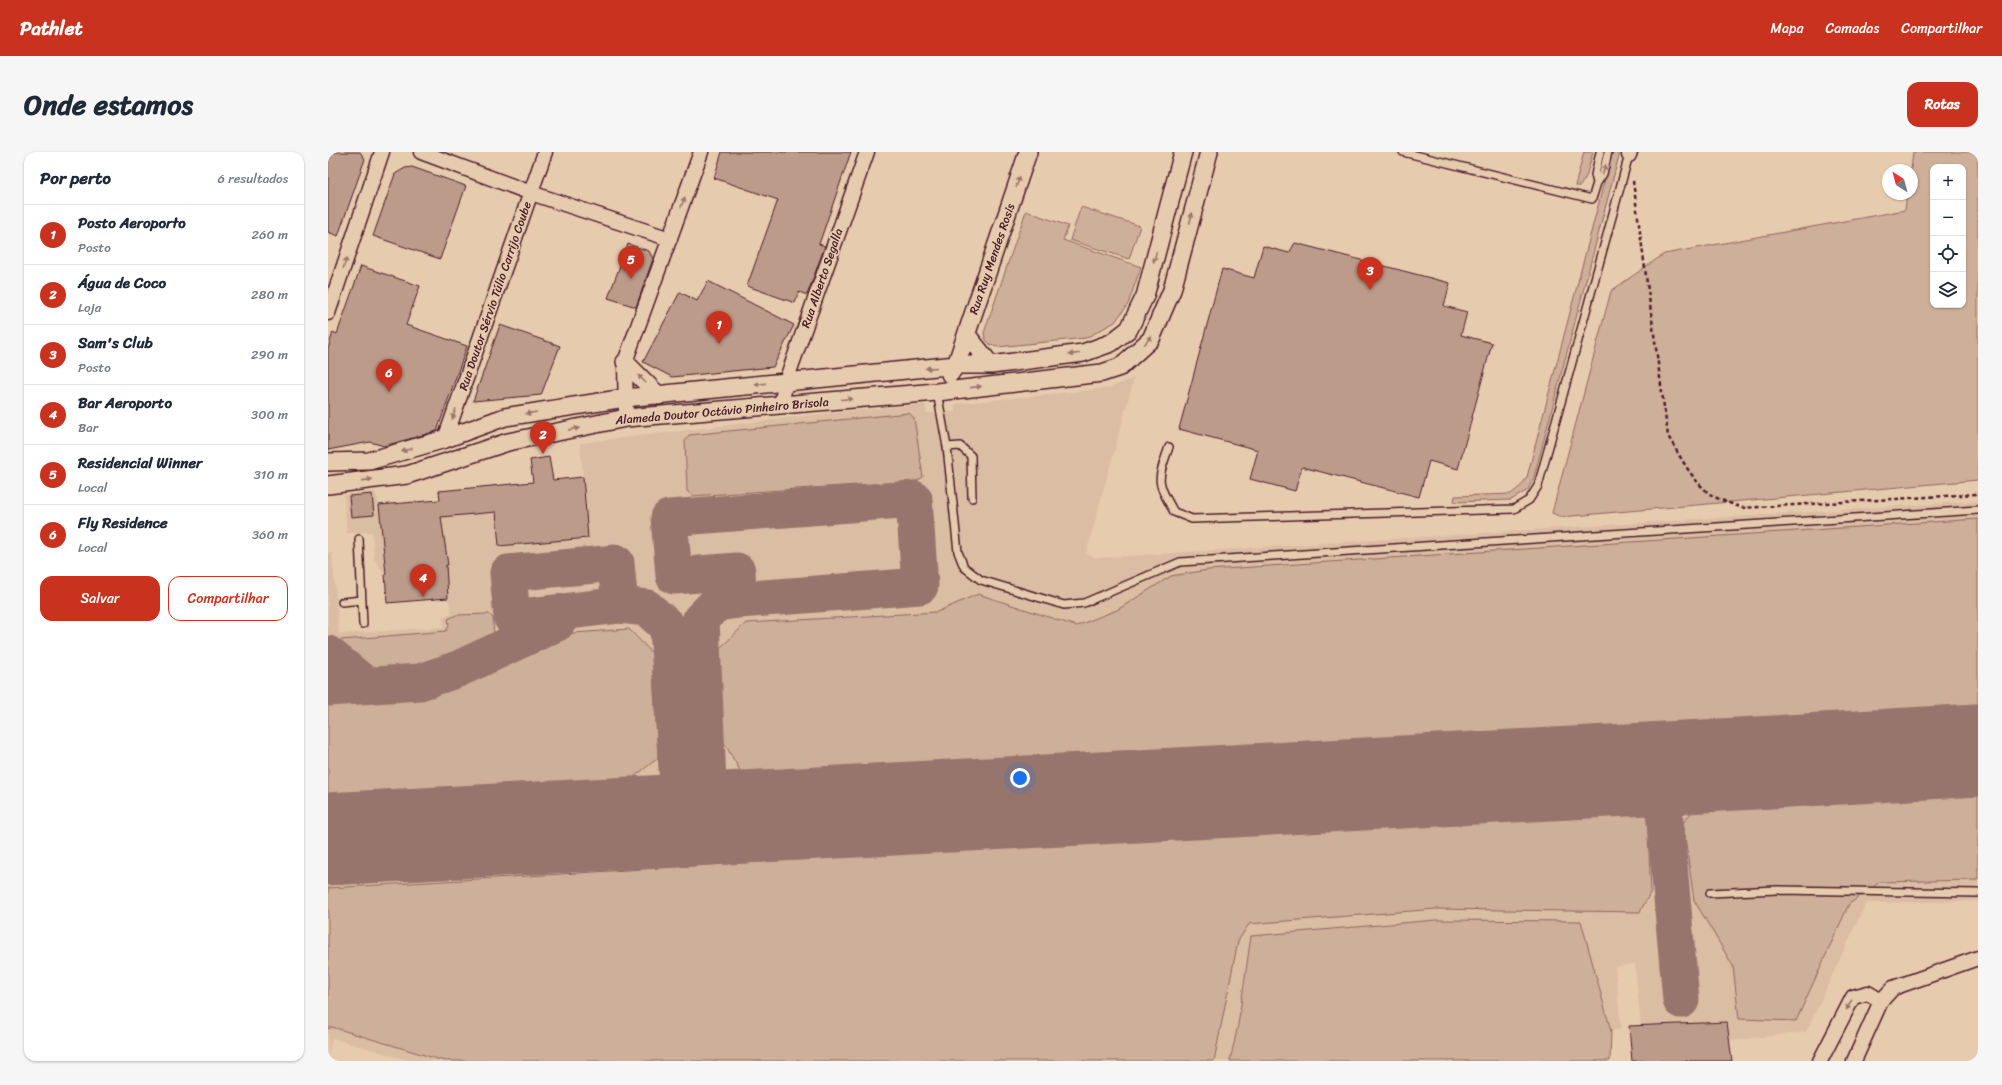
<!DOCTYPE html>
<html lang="pt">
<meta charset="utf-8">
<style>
:root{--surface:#fff;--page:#f6f6f7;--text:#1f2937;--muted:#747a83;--line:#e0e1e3;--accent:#c8321e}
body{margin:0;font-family:Sriracha,sans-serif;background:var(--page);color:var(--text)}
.controls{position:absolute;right:12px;top:12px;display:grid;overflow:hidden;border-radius:8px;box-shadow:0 1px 3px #0004}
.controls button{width:36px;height:36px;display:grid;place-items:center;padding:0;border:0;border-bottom:1px solid var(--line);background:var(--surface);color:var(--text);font:20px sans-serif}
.compass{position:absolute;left:1554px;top:12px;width:36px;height:36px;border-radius:50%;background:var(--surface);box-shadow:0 1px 3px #0004;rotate:324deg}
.you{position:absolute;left:692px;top:626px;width:14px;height:14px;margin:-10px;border:3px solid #fff;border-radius:50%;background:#1a73e8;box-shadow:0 0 0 6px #1a73e833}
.badge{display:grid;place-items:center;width:26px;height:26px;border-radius:50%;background:var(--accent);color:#fff;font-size:13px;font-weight:700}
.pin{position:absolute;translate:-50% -33px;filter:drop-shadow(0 1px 2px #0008)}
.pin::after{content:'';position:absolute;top:21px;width:14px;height:12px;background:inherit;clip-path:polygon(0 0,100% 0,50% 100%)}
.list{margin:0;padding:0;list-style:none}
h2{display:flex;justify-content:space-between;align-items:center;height:52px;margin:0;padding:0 16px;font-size:17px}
h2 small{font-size:13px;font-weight:400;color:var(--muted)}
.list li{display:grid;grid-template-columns:26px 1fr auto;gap:12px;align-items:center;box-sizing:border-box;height:60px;padding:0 16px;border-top:1px solid var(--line)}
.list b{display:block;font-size:15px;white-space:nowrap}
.list p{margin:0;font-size:13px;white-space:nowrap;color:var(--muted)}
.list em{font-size:13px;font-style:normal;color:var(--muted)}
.actions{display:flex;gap:8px;padding:12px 16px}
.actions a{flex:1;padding:9px 0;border:1px solid var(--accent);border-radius:12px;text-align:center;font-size:14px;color:var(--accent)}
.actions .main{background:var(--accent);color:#fff}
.icon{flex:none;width:22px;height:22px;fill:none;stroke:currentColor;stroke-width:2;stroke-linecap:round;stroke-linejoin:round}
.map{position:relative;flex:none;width:1650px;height:909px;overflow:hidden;border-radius:12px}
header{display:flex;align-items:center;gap:24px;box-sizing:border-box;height:56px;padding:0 20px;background:var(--accent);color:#fff}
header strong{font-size:19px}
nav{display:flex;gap:22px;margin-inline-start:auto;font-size:14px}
.intro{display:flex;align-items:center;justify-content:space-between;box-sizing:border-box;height:96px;padding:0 24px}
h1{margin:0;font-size:28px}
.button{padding:10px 18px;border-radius:12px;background:var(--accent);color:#fff;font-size:14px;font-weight:700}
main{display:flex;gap:24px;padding:0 24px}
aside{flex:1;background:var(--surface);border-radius:12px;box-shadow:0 1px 3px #0004}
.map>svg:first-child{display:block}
.built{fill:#dabda3}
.green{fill:#ceaf99;stroke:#8c6762;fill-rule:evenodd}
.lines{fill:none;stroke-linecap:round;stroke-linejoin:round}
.taxiway{stroke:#98756c;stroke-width:37}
.runway{stroke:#98756c;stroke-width:93}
.building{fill:#bc9b8a;stroke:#4a1f2b}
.service-casing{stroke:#4a1f2b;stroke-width:10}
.minor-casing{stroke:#4a1f2b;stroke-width:17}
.tertiary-casing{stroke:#4a1f2b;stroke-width:20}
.path{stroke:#4a1f2b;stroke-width:2.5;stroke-dasharray:4 3;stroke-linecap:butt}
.service{stroke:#e7cbae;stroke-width:7}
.minor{stroke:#e7cbae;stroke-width:14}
.tertiary{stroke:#e7cbae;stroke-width:17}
.oneway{fill:#98756c}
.labels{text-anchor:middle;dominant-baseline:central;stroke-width:3.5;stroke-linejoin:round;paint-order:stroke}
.street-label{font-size:12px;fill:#4a1f2b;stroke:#e7cbae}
</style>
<header>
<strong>Pathlet</strong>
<nav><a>Mapa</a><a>Camadas</a><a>Compartilhar</a></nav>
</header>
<div class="intro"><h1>Onde estamos</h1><a class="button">Rotas</a></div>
<main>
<aside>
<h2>Por perto<small>6 resultados</small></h2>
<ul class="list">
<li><span class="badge">1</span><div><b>Posto Aeroporto</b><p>Posto</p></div><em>260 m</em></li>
<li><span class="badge">2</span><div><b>Água de Coco</b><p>Loja</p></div><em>280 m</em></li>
<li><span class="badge">3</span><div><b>Sam's Club</b><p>Posto</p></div><em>290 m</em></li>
<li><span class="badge">4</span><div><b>Bar Aeroporto</b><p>Bar</p></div><em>300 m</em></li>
<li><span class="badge">5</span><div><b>Residencial Winner</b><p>Local</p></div><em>310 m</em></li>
<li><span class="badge">6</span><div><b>Fly Residence</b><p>Local</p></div><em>360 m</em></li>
</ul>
<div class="actions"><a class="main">Salvar</a><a>Compartilhar</a></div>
</aside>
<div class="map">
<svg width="1650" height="909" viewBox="0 0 1650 909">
<rect width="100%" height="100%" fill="#e7cbae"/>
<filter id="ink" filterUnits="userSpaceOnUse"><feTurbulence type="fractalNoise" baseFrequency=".025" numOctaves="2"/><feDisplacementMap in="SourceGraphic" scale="8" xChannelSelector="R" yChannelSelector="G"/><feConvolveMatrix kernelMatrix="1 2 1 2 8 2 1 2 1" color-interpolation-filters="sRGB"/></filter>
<g filter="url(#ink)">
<path class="built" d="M806 226 758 402 768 406 1650 349V749L1538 751 1478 880 1400 889 1399 870 1313 875 1307 812 1287 815 1293 877 1283 879 1252 769 1108 768 923 784 910 873 902 909H83L4 886 0 904V401H4L11 482 116 475 115 464 124 462 120 446 59 451 57 422 46 407 44 380 19 381 16 343 47 340 51 353 112 348 111 339 255 325 252 291 502 261 597 252 598 261 627 260V252L781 236Z"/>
<path class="green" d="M1256 0H1265L1258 25 1252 34H1247Z
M1284 0H1292L1206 325 1200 338 1183 348 1126 350 1127 344 1183 342 1193 334 1199 325Z
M1585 0H1650V328L1233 365 1224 361 1283 139 1336 102 1577 58 1579 42H1584L1583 18ZM1605 15H1635V153H1605Z
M753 55 812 74 801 107 742 88Z
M698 59 740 74 735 88 813 115 800 152 787 170 758 186 669 195C661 193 657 189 656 181Z
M581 261 586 266 595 325 589 329 364 344 359 339 357 289 361 283Z
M1650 367V555L436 632 413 620 394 587 388 500 418 471 609 460 650 442 748 474 789 458 843 424 880 418Z
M161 462 165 466 166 489 162 493 125 512 100 521 49 527 41 525 5 498 8 492 12 488 118 479 121 474 120 467 128 463Z
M301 477 324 501 330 606 297 632 0 649V545L102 540 232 482Z
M0 514 14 528 12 531H0Z
M1650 641V728L1552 730 1521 752 1468 869 1411 867 1405 814 1366 748 1355 671 1367 656Z
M1314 657 1319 665 1323 739 1312 760 1108 757 921 772 910 789 886 909H116L4 875 0 877V736Z
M1108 768 1253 769 1283 879 1282 909H902L910 873 923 784Z"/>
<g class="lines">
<path class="taxiway" d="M586 347 592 434 411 448 409 419 346 424 341 366Z
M288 411 292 453 184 466 180 421Z
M411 448 389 451 373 467 380 631 418 666
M292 453 319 456 340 475 350 633 306 670
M0 502 38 533
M0 536 92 530 130 517 229 471
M1293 618 1336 656 1375 614
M1336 656 1353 848"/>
<path class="runway" d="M0 687 1375 614 1650 598"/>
</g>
<path class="building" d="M0 0H32L37 7 10 84 0 80Z
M394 0H523L491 92 497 94 479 143 471 140 467 151 419 134 450 48 386 26Z
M84 15 138 34 112 107 45 84 67 22 77 16Z
M967 91 1122 131 1116 154 1139 160 1133 183 1164 191 1130 317 1101 309 1091 345 974 315 967 339 922 327 930 298 851 277 894 117 926 126 935 94 961 101Z
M300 92 321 99 325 107 308 155 280 146Z
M33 114 92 134 78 173 139 194 109 279 56 294 42 290 0 298V197L5 180 9 182Z
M380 129 466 173 445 215 344 225 315 210 352 140 369 149Z
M172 173 232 194 213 243 145 249Z
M221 305 225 328 255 325 260 386 171 394 168 360 113 365 120 413H118L120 446 59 451 57 422H58L51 353 112 348 111 339 205 330 202 308Z
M44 342 46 363 23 365 21 344Z
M1399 870 1404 909H1304L1301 874Z"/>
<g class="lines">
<g class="service-casing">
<path id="service" d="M1075 0 1264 47 1269 31
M1272 0 1267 23 1269 31 1275 22 1280 0
M609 240 619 295 630 400 636 415 653 428 736 453 756 451 852 410 1650 358
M619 295 632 294 643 304 644 346
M841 295C829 330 828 328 846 360L864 367 1186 357 1201 348 1210 334 1301 3
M31 387 35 472
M14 450 34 448
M1382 741 1449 738 1650 741"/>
</g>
<g class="minor-casing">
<path id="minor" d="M93 0 203 41 342 87
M1301 3 1302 0
M0 161 54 0
M453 253 458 229 539 0
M298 266 297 210 373 0
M117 287 217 0
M1492 909 1525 845 1540 841 1553 849
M1526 909 1553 849 1565 836 1650 806"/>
</g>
<g class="tertiary-casing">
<path id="tertiary" d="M639 183 663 213
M297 210 331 244
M622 222 628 213 700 0
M0 310 41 309 117 287 177 265 297 246 628 213H663L755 201 783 191 801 177 817 144 855 0
M0 333 79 323 180 290 298 266 609 240 774 221 792 215 823 187 844 138 881 0"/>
</g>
<path class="path" d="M1305 29 1340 284C1352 304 1365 331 1385 344 1394 349 1405 352 1414 356L1650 342"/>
<use href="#service" class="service"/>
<use href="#minor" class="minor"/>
<use href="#tertiary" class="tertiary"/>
</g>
<defs><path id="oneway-solid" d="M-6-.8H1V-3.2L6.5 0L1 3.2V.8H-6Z"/></defs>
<g class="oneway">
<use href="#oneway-solid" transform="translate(1276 18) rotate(-73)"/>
<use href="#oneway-solid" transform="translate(690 30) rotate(-71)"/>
<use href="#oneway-solid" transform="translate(355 50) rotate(-70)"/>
<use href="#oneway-solid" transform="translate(863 66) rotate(-75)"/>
<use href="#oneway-solid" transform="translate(827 105) rotate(105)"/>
<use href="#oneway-solid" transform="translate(17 111) rotate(-71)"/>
<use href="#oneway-solid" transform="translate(820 188) rotate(-51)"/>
<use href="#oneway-solid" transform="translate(746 202) rotate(173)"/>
<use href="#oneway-solid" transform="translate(603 216) rotate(175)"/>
<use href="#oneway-solid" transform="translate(314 227) rotate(-135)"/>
<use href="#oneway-solid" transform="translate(432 232) rotate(174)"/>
<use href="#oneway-solid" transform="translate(648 235) rotate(-6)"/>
<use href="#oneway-solid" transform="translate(519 247) rotate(-5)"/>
<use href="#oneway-solid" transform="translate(203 261) rotate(171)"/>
<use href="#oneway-solid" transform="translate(126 262) rotate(109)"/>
<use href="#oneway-solid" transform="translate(246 277) rotate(-11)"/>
<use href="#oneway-solid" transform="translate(79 298) rotate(164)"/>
<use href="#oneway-solid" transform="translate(39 328) rotate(-8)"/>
<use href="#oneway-solid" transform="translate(1521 853) rotate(118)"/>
</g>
</g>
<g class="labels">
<g class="street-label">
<text transform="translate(664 107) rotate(-71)">Rua Ruy Mendes Rosis</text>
<text transform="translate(494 126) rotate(-71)">Rua Alberto Segalla</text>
<text transform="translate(167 144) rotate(-71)">Rua Doutor Sérvio Túlio Carrijo Coube</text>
<text transform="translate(394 259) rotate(-5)">Alameda Doutor Octávio Pinheiro Brisola</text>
</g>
</g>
</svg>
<div class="controls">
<button>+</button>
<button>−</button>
<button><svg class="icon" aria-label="locate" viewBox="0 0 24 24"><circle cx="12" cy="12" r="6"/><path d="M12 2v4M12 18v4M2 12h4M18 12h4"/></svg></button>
<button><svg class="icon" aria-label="layers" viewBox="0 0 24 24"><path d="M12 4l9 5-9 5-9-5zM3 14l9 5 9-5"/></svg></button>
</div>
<svg class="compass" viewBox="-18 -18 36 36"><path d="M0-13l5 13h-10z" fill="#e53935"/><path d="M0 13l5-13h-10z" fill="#747a83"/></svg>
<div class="you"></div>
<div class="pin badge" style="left:391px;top:192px">1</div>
<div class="pin badge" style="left:215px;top:302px">2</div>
<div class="pin badge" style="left:1042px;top:138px">3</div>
<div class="pin badge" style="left:95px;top:445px">4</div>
<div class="pin badge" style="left:303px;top:127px">5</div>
<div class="pin badge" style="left:61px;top:240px">6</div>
</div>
</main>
